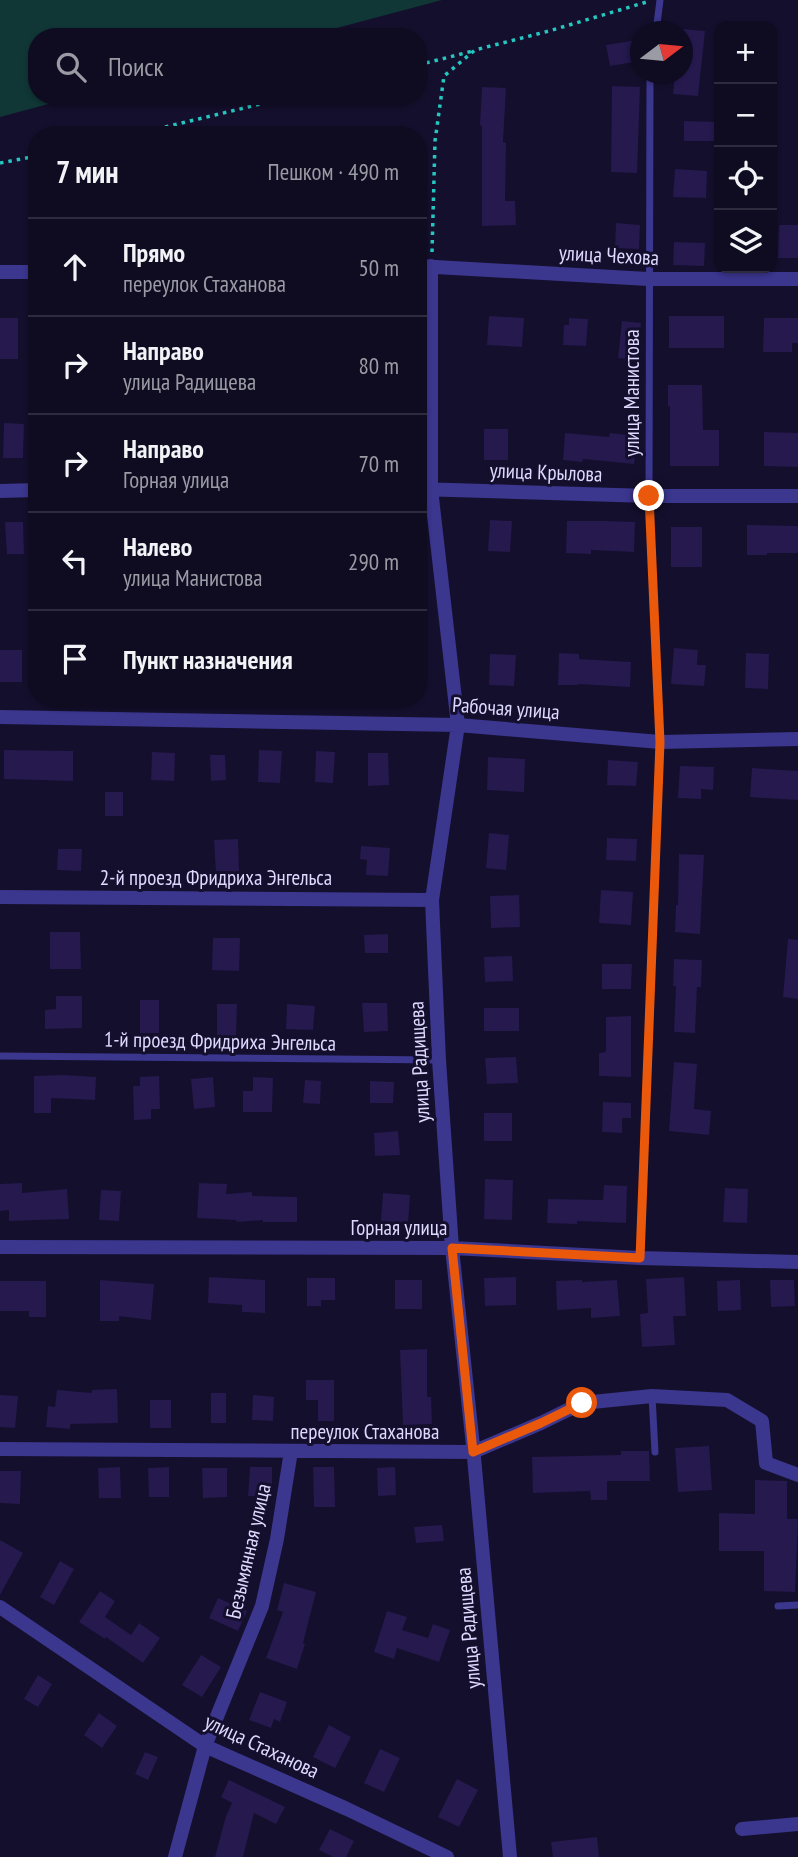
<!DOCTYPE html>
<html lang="ru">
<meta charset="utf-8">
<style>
:root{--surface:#0f0b21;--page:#18142a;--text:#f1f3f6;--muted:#9b9ba5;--line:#2f2b3f}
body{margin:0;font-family:"PT Sans Narrow",sans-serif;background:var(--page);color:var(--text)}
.controls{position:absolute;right:21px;top:21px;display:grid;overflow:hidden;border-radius:14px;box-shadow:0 2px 5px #0004}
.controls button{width:63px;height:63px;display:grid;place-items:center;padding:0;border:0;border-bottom:2px solid var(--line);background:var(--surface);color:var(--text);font:35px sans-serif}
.compass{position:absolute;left:630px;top:21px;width:63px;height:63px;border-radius:50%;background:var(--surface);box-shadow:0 2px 5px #0004;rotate:74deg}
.stop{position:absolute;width:21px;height:21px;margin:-16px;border:5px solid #ea580c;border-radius:50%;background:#fff}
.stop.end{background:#ea580c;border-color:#fff;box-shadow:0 2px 7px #0008}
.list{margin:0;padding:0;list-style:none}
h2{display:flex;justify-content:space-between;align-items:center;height:91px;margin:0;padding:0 28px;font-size:30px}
h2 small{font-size:23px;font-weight:400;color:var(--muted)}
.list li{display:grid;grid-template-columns:46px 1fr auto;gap:21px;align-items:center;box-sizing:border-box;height:98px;padding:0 28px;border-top:2px solid var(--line)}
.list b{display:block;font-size:26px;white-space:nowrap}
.list p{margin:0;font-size:23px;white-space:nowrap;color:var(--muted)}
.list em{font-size:23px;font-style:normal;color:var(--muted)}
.icon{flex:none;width:38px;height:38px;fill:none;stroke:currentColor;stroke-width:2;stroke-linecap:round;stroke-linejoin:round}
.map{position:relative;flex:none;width:798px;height:1857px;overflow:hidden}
.search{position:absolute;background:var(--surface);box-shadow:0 2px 5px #0004;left:28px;top:28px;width:399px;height:77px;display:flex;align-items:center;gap:18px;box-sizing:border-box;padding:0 24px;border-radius:28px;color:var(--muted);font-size:26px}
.panel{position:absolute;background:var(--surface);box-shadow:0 2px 5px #0004;left:28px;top:126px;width:399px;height:581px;border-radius:28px}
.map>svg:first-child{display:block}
.green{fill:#113636}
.building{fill:#25194e}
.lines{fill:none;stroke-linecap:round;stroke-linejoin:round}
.path{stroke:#25c7c1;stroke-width:3.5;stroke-dasharray:3.5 5;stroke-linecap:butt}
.lane{stroke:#3b368e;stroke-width:7}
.street{stroke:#3b368e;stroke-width:14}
.route{stroke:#ea580c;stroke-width:9}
.labels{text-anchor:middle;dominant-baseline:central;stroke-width:6;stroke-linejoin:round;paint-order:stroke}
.street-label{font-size:21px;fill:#ded9ff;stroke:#140f2c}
</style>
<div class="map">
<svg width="798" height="1857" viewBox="0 0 798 1857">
<rect width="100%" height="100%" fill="#140f2c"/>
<path class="green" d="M0 0H442L303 37H37V96H78L0 117Z"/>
<path class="building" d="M682 29 705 31 698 96 673 94 675 75 682 76Z
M637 40 640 61 610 66 606 45Z
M612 86 640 87 637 173 611 172Z
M482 87 506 88 503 142 506 143 505 201H515L516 225 482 226V126L480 125Z
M684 121 719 122V141H684Z
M675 169 707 171 706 198 673 197Z
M616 223 640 225 639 249 615 248Z
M779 225H798V258H778Z
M674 242 705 243 704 266 673 265Z
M489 316 524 318 522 347 487 345Z
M669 316H724V348H669Z
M0 318H18V359H0Z
M569 318 588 319 586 346 563 345 564 325H569Z
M764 318H798V343H792V352H763Z
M622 321 641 323 637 360 618 358Z
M668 385H702L703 430H719V466H670V406H668Z
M4 423 24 424 23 458H3Z
M484 429H508V460H484Z
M764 432 798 433V467L764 466Z
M565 433 609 437 610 433 637 436 634 464 583 459 582 462 563 460Z
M490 520 512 521 510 552 488 551Z
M567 521H606L635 522 634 552 591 550V554L566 553Z
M5 522H23L24 554H7Z
M747 525 798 526V553H767V555H747Z
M671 527H702V567H671Z
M674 648 698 650 697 665H706L704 686 671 684Z
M0 650H22V682H0Z
M559 653 579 654V659L631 662 630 687 578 684V685H558Z
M746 653 769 654 768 689 745 688Z
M490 654 516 655 514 686 489 685Z
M4 750 73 751V781L4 779Z
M259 750 282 751 280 783 258 782Z
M316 751 335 752 333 783 315 782Z
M152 752 175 753 174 781 151 780Z
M368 753H388L389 785 368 786Z
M210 755H225L226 780 211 781Z
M488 757 525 759 524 792 487 790Z
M608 760 638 762 636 786 607 785Z
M680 766 714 767 713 790 701 789V799L678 798Z
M752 768 798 771V800L750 797Z
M105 792H123V816H105Z
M489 833 509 835 506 870 486 868Z
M607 838 637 839 636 861 606 860Z
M238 839 239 872 216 873 214 840Z
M361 846 390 848 388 876 366 875 367 860 360 859Z
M58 849H82L81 871 57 870Z
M679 854 704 855 700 934 675 932 676 905H678Z
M601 890 633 892 631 925 599 923Z
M519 895 520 927 491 928 490 896Z
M50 932H80L81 969H50Z
M388 934V953H365L364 935Z
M213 938H240L239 971 212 970Z
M788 939 798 940V999L783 997Z
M512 956 513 981 485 982 484 957Z
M674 959 702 960 701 987H697L695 1033 674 1032 676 986H673Z
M602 964H632L631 989H602Z
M56 996H82V1028L45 1029V1010L56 1009Z
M140 1000H159V1033H140Z
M362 1003H387L388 1031 364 1032Z
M217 1004H237L236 1036H217Z
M287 1004 315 1006 313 1030 286 1029Z
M484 1008H519V1031H484Z
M631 1016V1077L599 1076V1053L606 1052V1017Z
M516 1057 518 1083 487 1084 485 1058Z
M674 1062 697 1064 694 1109 711 1111 709 1135 669 1131Z
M64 1075 96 1077 95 1100 51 1098V1113H34V1076Z
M159 1076 160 1109H151V1119L134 1120 133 1086H140V1077Z
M213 1077 215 1107 194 1109 191 1079Z
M253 1077 273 1078 272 1112H243V1091H253Z
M305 1080 321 1081 320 1104 303 1103Z
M370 1081 394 1082 393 1103H370Z
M603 1102 631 1103V1118H622V1133L602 1132Z
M484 1113H512V1141H484Z
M398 1131 400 1155 375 1156 374 1133Z
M485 1179 513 1180 512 1220 484 1219Z
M22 1183V1193L67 1189 69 1219 9 1221V1210L0 1211V1184Z
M199 1183 227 1184 226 1194 252 1192V1196L297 1197V1222H263V1220L237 1222 236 1220 197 1218Z
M604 1185 627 1186 626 1223 577 1221V1224L547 1223 548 1199 603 1200Z
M725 1188 748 1189 747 1223 723 1222Z
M101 1190 121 1191 119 1221 99 1220Z
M383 1193 410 1195 408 1223 381 1221Z
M209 1277 265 1280V1313L242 1312V1305L208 1303Z
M516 1277V1305L485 1306 484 1278Z
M684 1277 686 1316H673L675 1345 642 1347 640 1314 648 1313 646 1279Z
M307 1278H335V1300H321V1306H307Z
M100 1280 154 1284 151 1320 119 1316V1321H100Z
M395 1280H422V1309H395Z
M582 1280V1282L617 1280 620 1316 591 1318V1308L557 1310 556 1281Z
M740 1280 741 1310 718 1311 717 1281Z
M770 1280H794L795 1306 771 1307Z
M0 1281H46V1317H29V1311H0Z
M427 1349V1397H431L432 1424 403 1425 400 1350Z
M306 1380H334V1421H318V1400H306Z
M117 1389 118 1423 70 1424V1429L46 1427 48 1406 55 1407 57 1390 92 1393V1390Z
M211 1393H226V1423H211Z
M0 1395 18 1396 15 1428 0 1427Z
M253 1395 274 1397 273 1421 252 1420Z
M150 1400H171V1428H150Z
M709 1446 712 1490 678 1492 675 1448Z
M621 1451H649L650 1481H607V1500H591L590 1491 533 1493 532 1457 621 1455Z
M120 1467 121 1498H99L98 1468Z
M169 1467V1497H149L148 1468Z
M250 1467H272V1496H248Z
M313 1467H334L335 1507H314Z
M395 1467 396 1495 378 1496 377 1468Z
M202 1468H227V1497L203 1498Z
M0 1471H21L20 1504 0 1503Z
M755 1480 787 1481V1519H798L795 1592 764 1591V1551H719V1513L755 1514Z
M442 1525 444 1541 416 1543 414 1527Z
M0 1540 23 1553 0 1595Z
M60 1561 74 1569 54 1605 40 1597Z
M284 1583 316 1592 303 1643 305 1644 297 1669 266 1658 283 1612 277 1610Z
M100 1591 115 1601 105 1617 131 1635 139 1623 160 1638 143 1663 106 1637 105 1639 79 1622Z
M218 1598 247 1611 238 1631 209 1618Z
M387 1611 407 1617 402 1630 428 1638 433 1624 450 1630 439 1662 397 1648 394 1659 374 1652Z
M201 1655 221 1667 202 1697 182 1685Z
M38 1675 52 1684 38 1707 24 1699Z
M260 1692 287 1702 280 1722 274 1719 271 1728 249 1720Z
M99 1713 117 1726 102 1748 84 1735Z
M329 1725 351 1737 335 1768 313 1757Z
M380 1749 400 1758 384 1792 364 1783Z
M145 1752 158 1757 148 1780 135 1774Z
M457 1779 478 1790 459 1827 438 1817Z
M229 1780 285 1807 276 1824 254 1813 243 1857H215L226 1816 232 1803 221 1797Z
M330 1829 354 1841 346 1857H333L319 1850Z
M597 1837 599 1857H553L551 1842Z"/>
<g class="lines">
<path class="path" d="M418 65 473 51
M132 135 294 96
M0 163 37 156
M432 252 435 141 444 76 475 50 549 31 650 1"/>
<path class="lane" d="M656 32 660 0
M0 1056 439 1060
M640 1258 660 742 649 496 650 74
M652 1396 655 1452
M778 1606 798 1605"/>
<path class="street" d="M418 266 648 279H798
M431 266V489L458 725 432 900 439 1060 452 1248 473 1446 510 1857
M0 272H37
M418 489 649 496H798
M0 491 37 490
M0 717 458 725 660 742 798 739
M0 897 432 900
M0 1247 452 1248 640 1258 798 1262
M0 1449 473 1452 541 1423 582 1403 652 1396 727 1400 762 1421 766 1463 798 1475
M0 1607 205 1746 347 1809 447 1857
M742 1829 798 1824
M175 1857 205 1746 262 1606 277 1539 291 1451"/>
</g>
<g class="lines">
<path class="route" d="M582 1403 541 1423 473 1452 452 1248 640 1258 660 742 649 496"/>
</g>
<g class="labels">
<g class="street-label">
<text transform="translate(609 255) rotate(3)">улица Чехова</text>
<text transform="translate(631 393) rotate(-90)">улица Манистова</text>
<text transform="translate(546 472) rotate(2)">улица Крылова</text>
<text transform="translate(506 708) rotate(4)">Рабочая улица</text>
<text x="216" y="877">2-й проезд Фридриха Энгельса</text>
<text transform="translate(220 1041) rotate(1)">1-й проезд Фридриха Энгельса</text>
<text transform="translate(419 1062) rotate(-93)">улица Радищева</text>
<text x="399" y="1227">Горная улица</text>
<text x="365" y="1431">переулок Стаханова</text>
<text transform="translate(248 1551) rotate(-77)">Безымянная улица</text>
<text transform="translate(468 1628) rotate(-95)">улица Радищева</text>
<text transform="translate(262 1746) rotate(25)">улица Стаханова</text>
</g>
</g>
</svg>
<div class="controls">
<button>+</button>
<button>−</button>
<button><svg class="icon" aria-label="locate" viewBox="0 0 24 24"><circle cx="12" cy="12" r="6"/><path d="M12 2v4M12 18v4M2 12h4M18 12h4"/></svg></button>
<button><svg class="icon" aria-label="layers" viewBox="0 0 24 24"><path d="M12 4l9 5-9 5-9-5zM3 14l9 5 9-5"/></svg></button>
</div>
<svg class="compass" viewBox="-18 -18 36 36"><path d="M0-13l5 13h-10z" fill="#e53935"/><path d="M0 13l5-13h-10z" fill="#9b9ba5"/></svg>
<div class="stop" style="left:582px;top:1403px"></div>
<div class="stop end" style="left:649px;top:496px"></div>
<div class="search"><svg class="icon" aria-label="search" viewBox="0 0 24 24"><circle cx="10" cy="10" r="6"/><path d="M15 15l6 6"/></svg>Поиск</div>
<section class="panel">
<h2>7 мин<small>Пешком · 490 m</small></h2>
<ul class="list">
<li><svg class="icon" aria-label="ahead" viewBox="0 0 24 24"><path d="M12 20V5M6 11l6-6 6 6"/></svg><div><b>Прямо</b><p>переулок Стаханова</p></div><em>50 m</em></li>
<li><svg class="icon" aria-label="right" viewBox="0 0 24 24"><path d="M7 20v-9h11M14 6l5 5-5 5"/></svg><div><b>Направо</b><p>улица Радищева</p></div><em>80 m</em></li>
<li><svg class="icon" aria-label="right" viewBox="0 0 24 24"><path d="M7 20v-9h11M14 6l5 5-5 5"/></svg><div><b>Направо</b><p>Горная улица</p></div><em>70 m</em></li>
<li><svg class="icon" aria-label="left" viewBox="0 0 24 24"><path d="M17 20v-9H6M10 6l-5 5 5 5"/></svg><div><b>Налево</b><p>улица Манистова</p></div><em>290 m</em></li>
<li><svg class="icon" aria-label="arrive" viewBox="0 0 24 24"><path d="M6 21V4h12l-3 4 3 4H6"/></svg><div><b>Пункт назначения</b></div></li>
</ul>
</section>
</div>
